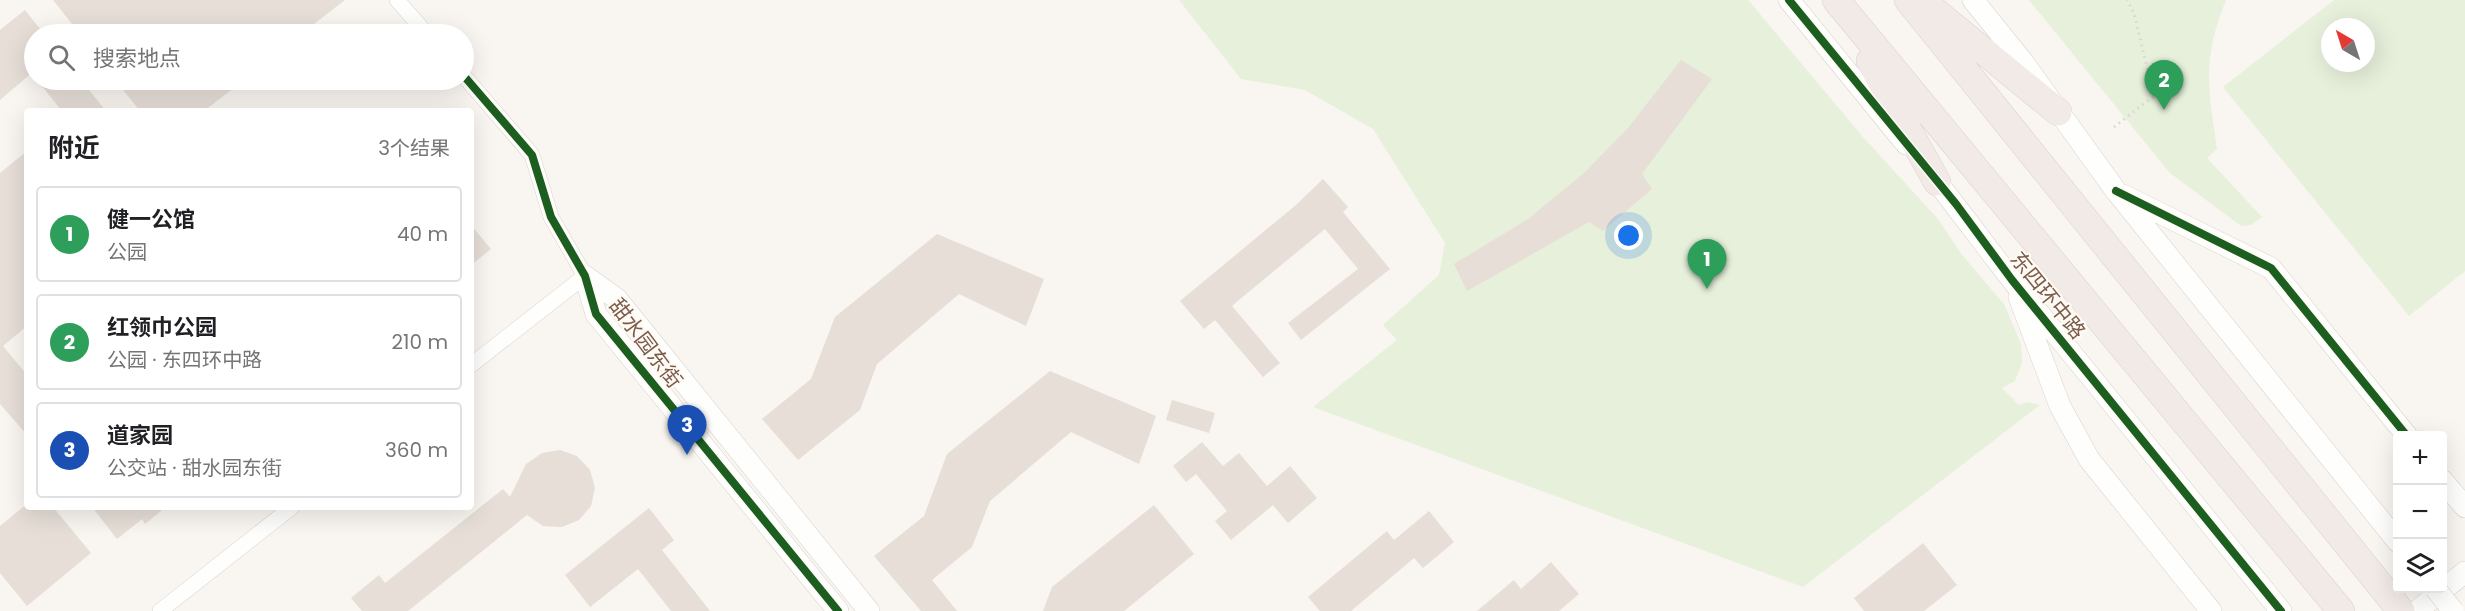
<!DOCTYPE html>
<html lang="zh">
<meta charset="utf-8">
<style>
:root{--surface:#fff;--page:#f2f2f2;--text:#202124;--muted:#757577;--line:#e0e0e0;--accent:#5c5450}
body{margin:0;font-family:Poppins,"Noto Sans SC",sans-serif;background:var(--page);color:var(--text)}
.controls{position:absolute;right:18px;bottom:18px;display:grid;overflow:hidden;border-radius:6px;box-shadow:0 6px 24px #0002}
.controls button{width:54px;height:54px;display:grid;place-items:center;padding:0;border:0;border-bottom:2px solid var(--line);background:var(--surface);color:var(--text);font:30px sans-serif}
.compass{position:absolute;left:2321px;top:18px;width:54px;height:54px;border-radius:50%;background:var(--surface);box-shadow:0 6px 24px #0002;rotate:321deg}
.you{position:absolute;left:1629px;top:236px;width:21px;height:21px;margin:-15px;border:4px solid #fff;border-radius:50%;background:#1a73e8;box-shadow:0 0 0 9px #1a73e833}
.badge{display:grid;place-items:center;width:39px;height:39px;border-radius:50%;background:var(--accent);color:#fff;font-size:20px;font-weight:700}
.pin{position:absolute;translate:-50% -50px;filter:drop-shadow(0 2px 3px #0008)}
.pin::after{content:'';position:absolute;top:32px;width:21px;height:18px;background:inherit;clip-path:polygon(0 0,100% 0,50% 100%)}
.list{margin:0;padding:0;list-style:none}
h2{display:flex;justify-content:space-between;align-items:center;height:78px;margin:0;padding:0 24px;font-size:26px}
h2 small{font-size:20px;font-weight:400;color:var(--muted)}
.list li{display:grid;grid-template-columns:39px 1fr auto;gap:18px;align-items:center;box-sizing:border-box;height:96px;margin:0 12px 12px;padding:0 12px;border:2px solid var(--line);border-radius:6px}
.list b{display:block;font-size:22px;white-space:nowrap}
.list p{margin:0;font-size:20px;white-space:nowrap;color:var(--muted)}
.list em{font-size:20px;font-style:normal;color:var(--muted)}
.icon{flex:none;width:33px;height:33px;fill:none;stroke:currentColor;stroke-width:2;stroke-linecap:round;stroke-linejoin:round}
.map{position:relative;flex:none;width:2465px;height:611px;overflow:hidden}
.search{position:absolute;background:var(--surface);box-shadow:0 6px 24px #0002;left:24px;top:24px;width:450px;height:66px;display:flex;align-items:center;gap:15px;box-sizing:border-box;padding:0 21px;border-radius:33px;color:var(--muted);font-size:22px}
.panel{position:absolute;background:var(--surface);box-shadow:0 6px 24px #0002;left:24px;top:108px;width:450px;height:402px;border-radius:6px}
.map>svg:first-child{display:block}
.green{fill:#e7f0db;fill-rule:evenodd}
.building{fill:#e6ded7}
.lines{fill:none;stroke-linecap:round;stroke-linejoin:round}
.street-casing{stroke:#d7d1cb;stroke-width:16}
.secondary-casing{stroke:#d9d2cb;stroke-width:22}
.highway-casing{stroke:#dad1cc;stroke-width:28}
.path{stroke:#dcd5d0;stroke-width:3;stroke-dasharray:1.5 4.5;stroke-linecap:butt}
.street{stroke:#fefefd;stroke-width:15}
.secondary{stroke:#fefefd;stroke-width:21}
.highway{stroke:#f2eae7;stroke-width:27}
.secondary-bridge-casing{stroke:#d9d2cb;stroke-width:22;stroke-linecap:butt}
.secondary-bridge{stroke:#fefefd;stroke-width:21}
.cycleway-casing{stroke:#fffaf3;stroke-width:11}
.cycleway{stroke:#1b5e20;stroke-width:8}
.labels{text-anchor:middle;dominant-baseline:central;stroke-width:4.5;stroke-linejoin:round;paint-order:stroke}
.street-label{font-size:21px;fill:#7a5c4d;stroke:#fffaf3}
</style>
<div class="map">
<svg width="2465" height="611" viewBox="0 0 2465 611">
<rect width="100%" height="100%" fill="#f9f5f0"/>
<path class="green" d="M1179 0H1748L1863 137 1938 219 1962 255 2004 304 2021 344 2022 363 2015 381 2002 388 2019 405 2028 402 2040 405 1803 587 1313 407 1397 340 1383 325 1439 275 1445 243 1373 129 1305 90 1241 79Z
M2029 0H2226C2202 59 2208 88 2217 149L2207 158 2262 217 2251 225 2241 226 2170 173Z
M2334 0H2465V271L2409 316 2223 87ZM2330 27H2366V63H2330Z"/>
<path class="building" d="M53 0H345L301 34H80Z
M25 10 44 34H34V71L0 100V30Z
M1681 60 1712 79 1642 174 1652 189 1603 231 1589 222 1467 291 1454 264 1528 219 1583 174 1628 128Z
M37 80H81L106 111H62Z
M115 80H244L204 111H140Z
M27 151V326L3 346 27 375V435L0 404V173Z
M1323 179 1348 207 1343 212 1390 269 1301 340 1288 323 1358 269 1325 229 1240 299 1232 306 1280 363 1263 377 1215 320 1204 329 1180 301 1296 205Z
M471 225 491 249 471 265Z
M937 234 1044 279 1026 326 959 294 877 364 860 410 798 460 762 419 811 379 835 317Z
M1050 371 1156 416 1139 464 1071 432 990 501 972 547 932 580 957 611H921L874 556 924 516 947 454Z
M1172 400 1215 413 1209 433 1166 420Z
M1202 442 1223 466 1239 453 1267 486 1290 466 1317 498 1288 523 1273 505 1231 540 1215 521 1227 511 1196 474 1186 482 1173 466Z
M560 450 577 456 590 470 595 488 591 506 579 520 562 527 543 526 527 515 408 611H362L351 598 379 575 385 583 503 489 510 497 526 464 542 453Z
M1154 505 1194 554 1124 611H1043L1052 587Z
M23 507H53L91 553 27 606 0 573V526Z
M92 507H166L145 524 142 519 117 539Z
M649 508 674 540 662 550 710 611H671L638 569 590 607 565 575Z
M1429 511 1454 542 1423 568 1414 558 1351 611H1320L1308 597 1387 531 1394 540Z
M1923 543 1957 585 1924 611H1864L1854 598Z
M1551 562 1579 594 1559 611H1477L1514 580 1521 589Z"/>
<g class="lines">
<g class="street-casing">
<path id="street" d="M397 0 427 34
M464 76 532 155 551 217 585 276 471 365
M160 611 292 507"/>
</g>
<g class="secondary-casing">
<path id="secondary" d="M1789 0 1906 144
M1973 0 2023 62 2116 191 2398 542
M1928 170 2012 280 2281 611
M2123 195 2271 268 2407 436
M585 276 617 299 869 611
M585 276 596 314 838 611
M2019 297 2060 406 2089 459 2211 611
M2442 480 2465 507
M2417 611 2465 572"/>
</g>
<g class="highway-casing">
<path id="highway" d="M1836 0 2341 611
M1908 0 2401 611
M1925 3 2058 112
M1870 61 1937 182"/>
</g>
<path class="path" d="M2114 127 2154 96 2134 13 2127 0"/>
<use href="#street" class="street"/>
<use href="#secondary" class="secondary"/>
<use href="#highway" class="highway"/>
<g class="secondary-bridge-casing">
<path id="secondary-bridge" d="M2435 588 2453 611"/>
</g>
<use href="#secondary-bridge" class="secondary-bridge"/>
<g class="cycleway-casing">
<path id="cycleway" d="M1789 0 1956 204 2012 280 2281 611
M464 76 532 155 551 217 585 276 596 314 838 611
M2116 191 2271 268 2407 436"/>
</g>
<use href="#cycleway" class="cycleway"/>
</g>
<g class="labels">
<g class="street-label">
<text transform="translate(2048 295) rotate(51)">东四环中路</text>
<text transform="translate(646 343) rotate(53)">甜水园东街</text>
</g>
</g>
</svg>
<div class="controls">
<button>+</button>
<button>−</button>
<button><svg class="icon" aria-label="layers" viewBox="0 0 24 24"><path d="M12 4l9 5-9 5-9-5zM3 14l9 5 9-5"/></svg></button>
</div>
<svg class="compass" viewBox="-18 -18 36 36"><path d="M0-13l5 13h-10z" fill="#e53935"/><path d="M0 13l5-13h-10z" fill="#757577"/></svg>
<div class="you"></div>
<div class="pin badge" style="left:1707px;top:289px;background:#2e9e5b">1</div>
<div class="pin badge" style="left:2164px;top:110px;background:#2e9e5b">2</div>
<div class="pin badge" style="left:687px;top:455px;background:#1a4fb4">3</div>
<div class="search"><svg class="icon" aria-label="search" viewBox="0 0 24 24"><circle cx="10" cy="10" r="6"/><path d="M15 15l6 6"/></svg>搜索地点</div>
<section class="panel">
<h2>附近<small>3个结果</small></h2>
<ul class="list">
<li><span class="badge" style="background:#2e9e5b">1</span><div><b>健一公馆</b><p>公园</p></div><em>40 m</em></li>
<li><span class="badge" style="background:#2e9e5b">2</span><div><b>红领巾公园</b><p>公园 · 东四环中路</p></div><em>210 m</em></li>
<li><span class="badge" style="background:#1a4fb4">3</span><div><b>道家园</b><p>公交站 · 甜水园东街</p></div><em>360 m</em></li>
</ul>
</section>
</div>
